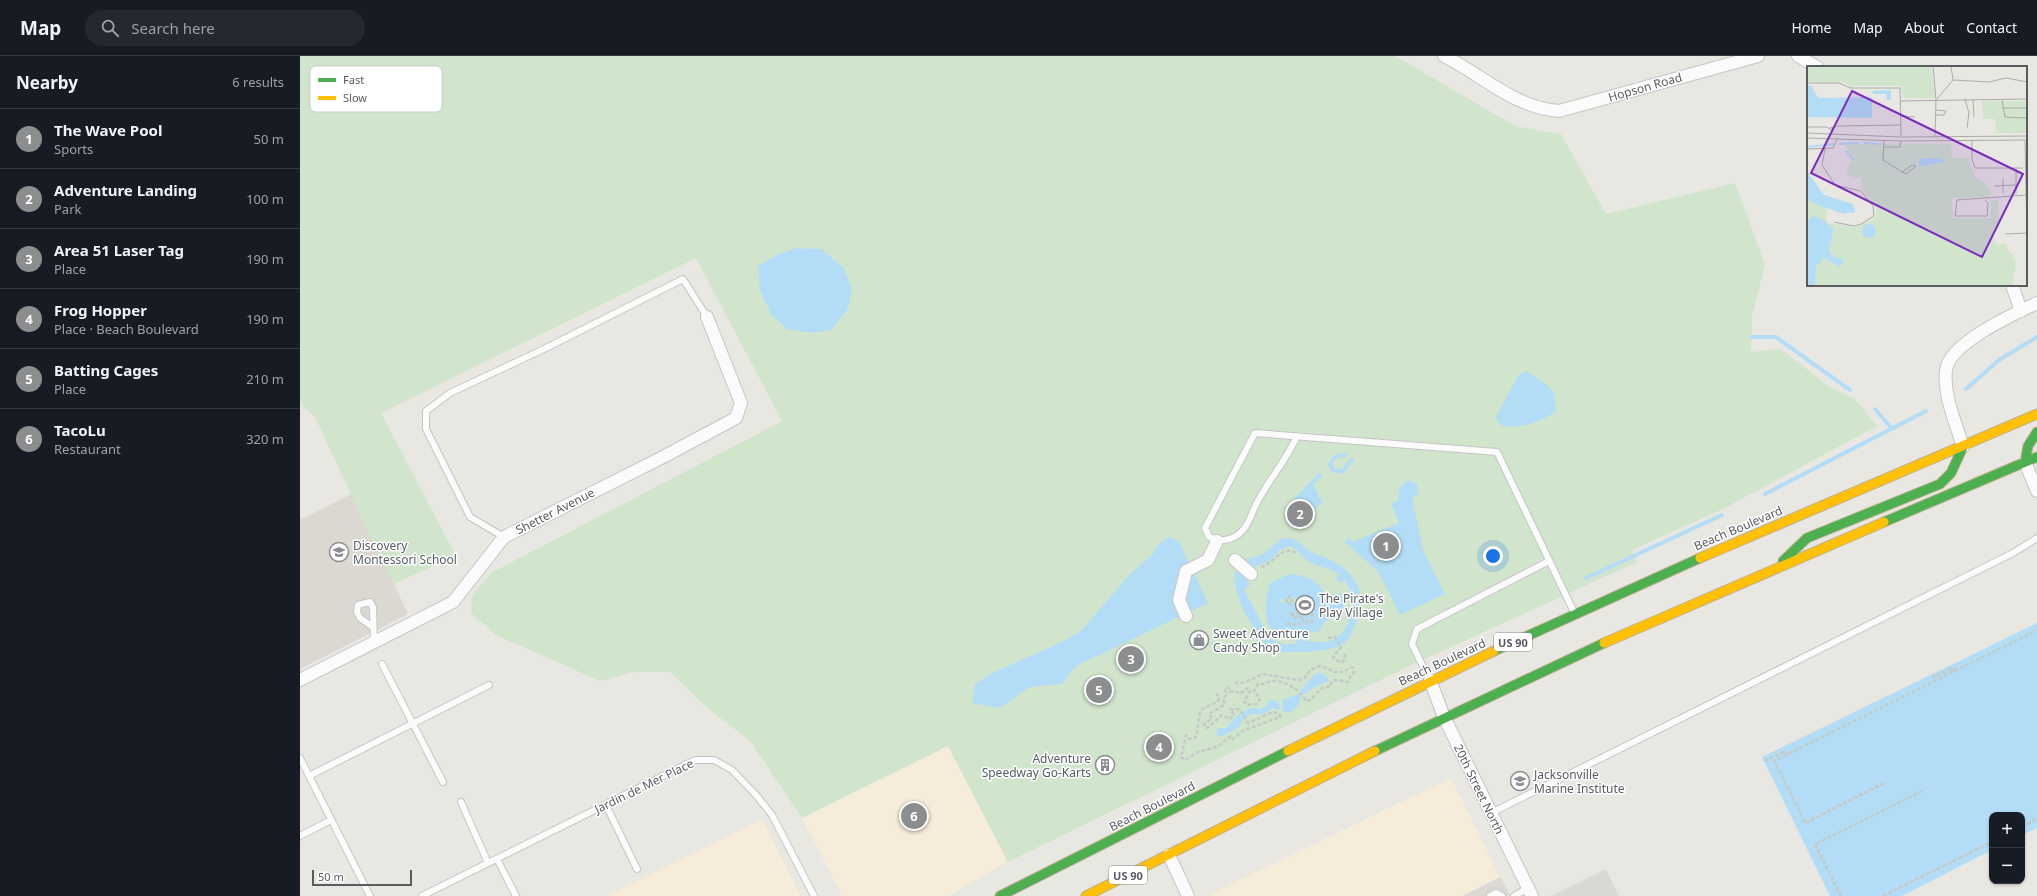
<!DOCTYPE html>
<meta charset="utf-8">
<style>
:root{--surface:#171b24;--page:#242831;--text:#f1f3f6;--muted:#9ea1a6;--line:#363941;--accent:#8b8d8e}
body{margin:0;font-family:"Noto Sans",sans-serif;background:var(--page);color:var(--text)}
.controls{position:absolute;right:12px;bottom:12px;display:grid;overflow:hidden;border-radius:8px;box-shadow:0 1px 3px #0004}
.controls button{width:36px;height:36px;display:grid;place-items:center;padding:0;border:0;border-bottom:1px solid var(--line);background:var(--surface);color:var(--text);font:20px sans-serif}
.scale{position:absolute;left:12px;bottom:10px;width:100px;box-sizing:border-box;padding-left:4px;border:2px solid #585c61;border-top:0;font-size:11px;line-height:14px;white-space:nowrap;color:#585c61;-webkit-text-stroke:3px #fff;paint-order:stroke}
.you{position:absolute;left:1193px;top:500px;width:14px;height:14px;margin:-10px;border:3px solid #fff;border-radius:50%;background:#1a73e8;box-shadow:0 0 0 6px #1a73e833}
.badge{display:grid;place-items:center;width:26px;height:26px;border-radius:50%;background:var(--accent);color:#fff;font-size:13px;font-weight:700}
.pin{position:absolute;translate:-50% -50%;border:2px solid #fff;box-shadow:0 1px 4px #0006}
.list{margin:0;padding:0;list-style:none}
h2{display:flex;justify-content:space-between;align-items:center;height:52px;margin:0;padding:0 16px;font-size:17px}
h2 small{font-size:13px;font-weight:400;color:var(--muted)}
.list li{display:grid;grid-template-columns:26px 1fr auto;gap:12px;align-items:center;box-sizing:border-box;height:60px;padding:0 16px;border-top:1px solid var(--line)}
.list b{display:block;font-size:15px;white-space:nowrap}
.list p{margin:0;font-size:13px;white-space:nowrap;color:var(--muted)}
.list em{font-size:13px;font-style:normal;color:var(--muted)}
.icon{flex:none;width:22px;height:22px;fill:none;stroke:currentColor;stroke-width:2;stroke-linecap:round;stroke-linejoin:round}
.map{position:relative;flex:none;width:1737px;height:840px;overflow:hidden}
header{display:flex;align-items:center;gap:24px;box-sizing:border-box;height:56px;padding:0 20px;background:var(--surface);border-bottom:1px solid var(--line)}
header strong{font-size:19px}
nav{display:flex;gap:22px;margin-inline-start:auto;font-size:14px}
.search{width:280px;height:36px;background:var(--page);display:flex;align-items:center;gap:10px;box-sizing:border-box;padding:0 14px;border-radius:22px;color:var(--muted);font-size:15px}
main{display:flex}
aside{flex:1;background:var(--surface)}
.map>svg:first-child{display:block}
.commercial{fill:#f5ecd9}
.industrial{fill:#dad8d3}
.education{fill:#dbd8d1}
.green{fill:#d1e5cd;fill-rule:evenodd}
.water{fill:#b3ddf6;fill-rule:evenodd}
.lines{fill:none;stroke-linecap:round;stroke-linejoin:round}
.stream{stroke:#b3ddf6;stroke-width:4}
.lane-casing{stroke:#c5c5c5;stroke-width:8}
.street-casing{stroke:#c5c5c5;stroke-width:14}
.fast-casing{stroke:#c0af90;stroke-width:11}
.slow-casing{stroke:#c0af90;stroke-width:11}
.path{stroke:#c4cac6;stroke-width:2.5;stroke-dasharray:4 2;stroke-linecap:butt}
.lane{stroke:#fcfbfb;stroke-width:6}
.street{stroke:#fcfbfb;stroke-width:12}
.fast{stroke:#4caf50;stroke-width:9}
.slow{stroke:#ffc107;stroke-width:9}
.rail{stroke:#e1e1e0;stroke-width:3;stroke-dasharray:1 5;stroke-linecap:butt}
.labels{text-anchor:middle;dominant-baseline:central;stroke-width:3;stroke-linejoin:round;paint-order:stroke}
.shield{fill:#fff;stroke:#8a8d90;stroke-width:1}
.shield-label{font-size:11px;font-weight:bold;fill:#585c61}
.street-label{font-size:12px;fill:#585c61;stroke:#fff}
.poi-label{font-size:12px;fill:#585c61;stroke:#fff;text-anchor:start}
.inset-river{fill:none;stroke:#b3ddf6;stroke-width:2}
.inset-road{fill:none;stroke:#ababaa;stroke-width:1}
.view{fill:#7b2cbf;fill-opacity:0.15;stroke:#7b2cbf;stroke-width:2}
.inset-edge{fill:none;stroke:#585c61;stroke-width:2}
.key{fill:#fff;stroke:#cdced0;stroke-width:1}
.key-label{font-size:11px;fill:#585c61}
</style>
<header>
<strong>Map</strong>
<div class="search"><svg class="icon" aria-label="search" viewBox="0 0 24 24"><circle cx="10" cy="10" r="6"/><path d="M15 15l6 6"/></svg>Search here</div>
<nav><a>Home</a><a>Map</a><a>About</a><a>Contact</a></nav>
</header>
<main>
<aside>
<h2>Nearby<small>6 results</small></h2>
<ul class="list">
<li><span class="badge">1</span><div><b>The Wave Pool</b><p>Sports</p></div><em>50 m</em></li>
<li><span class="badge">2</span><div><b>Adventure Landing</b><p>Park</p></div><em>100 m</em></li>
<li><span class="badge">3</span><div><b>Area 51 Laser Tag</b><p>Place</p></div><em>190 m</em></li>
<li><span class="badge">4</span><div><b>Frog Hopper</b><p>Place · Beach Boulevard</p></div><em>190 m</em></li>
<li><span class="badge">5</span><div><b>Batting Cages</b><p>Place</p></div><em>210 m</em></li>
<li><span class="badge">6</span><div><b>TacoLu</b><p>Restaurant</p></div><em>320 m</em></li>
</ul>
</aside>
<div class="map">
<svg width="1737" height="840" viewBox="0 0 1737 840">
<rect width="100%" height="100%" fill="#e9e7e2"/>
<path class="commercial" d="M648 690 708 806 648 840H542L502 762Z
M1151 722 1200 821 1163 840H910V838Z
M462 763 501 840H306Z"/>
<path class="industrial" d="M1306 813 1319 840H1251Z
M1200 821 1210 840H1163Z"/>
<path class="education" d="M51 438 108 558 0 613V464Z"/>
<path class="green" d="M0 0H1095L1215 70 1261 78 1306 158 1435 127 1465 209 1452 260 1451 296 1481 293 1531 332 1554 342 1577 370 1423 453 1332 494 1337 506 1103 613 708 806 648 690 502 762 450 685 405 650 370 616H333L300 625 196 579 171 557 172 539 191 517 482 365 396 202 81 357 156 500 93 528 15 361 0 347ZM496 192 521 193 547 255 531 274 513 277 477 199Z"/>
<path class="water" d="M496 192 521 193 544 212 552 233 547 255 531 274 513 277 487 273 471 258 460 235 458 210 477 199Z
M1226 315 1247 329 1254 337 1256 355C1244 365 1213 376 1199 368L1196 361 1219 318Z
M1107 425H1112L1117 429 1119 437 1112 443 1123 494 1145 538 1100 559 1078 515 1044 486 1050 481 1052 486 1099 467 1091 448 1098 444 1099 432Z
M1010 426C1017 431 1016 440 1023 445L1007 463C1001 457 992 459 985 453Z
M872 481 879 486 908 547 776 610 762 628 730 631 699 652 672 647 675 628 692 617 762 586 781 575 830 518 853 498 857 490 867 482Z
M983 482C999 482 999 488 1011 496 1017 499 1025 500 1031 504 1059 518 1066 538 1056 566 1053 575 1050 584 1042 589 1033 595 983 599 974 594 957 587 927 530 936 513 944 499 953 504 964 497 971 493 975 486 983 482ZM990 490C997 493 1000 499 1007 504 1016 511 1028 511 1038 518L1036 522 1040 527 1044 524C1047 529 1052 534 1052 540 1054 556 1047 579 1030 585 1022 588 1011 584 1002 585L1001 582 995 583 996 587C985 590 976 587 968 579L944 533 950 530 945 520 948 513 969 505 980 494Z
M989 518C1004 519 1020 524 1025 539L1041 538C1045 547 1043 551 1042 561 1023 562 1028 564 1018 576 1011 576 1003 575 996 576 991 576 985 579 980 578 960 573 966 539 970 527ZM997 542 998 546H978L981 543Z
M1737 567V772L1722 779V759H1692V794L1602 840H1530L1462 701Z
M1019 617 1024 618 1030 625 1016 630 1001 640 999 649 989 657 983 655 982 644 998 638 1015 618Z
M975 644 979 647 980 654 973 652 964 658H950L942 665 941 669 937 672 922 680H918L916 677 918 672H926C932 665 940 656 948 653 959 650 962 659 969 645Z"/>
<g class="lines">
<path class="stream" d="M1451 281H1476L1550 334
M1666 333 1699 304 1737 281
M1575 353 1592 373
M1045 399C1037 399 1034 401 1030 408L1034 415H1043L1052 404
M1009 430 1020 419
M1465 438 1626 355
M1286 522 1422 459"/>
<g class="lane-casing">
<path id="lane" d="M997 380C987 403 971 421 959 443 953 452 950 468 942 475 933 485 920 486 909 481L905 472 955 377 1197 396 1273 554
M204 481 170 461 126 373V355L150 337 246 292 383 223 407 261
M73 571 60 562 57 556 58 549 70 546 73 551 74 587
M82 608 143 726
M1129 623 1112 588 1117 573 1249 505
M0 702 70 840
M9 720 189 629
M161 746 188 807
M306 749 337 813
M1191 757 1713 497 1737 482
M0 780 31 764
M197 803 216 840
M122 840 395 704H414L432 714 456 739 472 759 514 840
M1190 840 1196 837 1202 840
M1214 840 1228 832"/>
</g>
<g class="street-casing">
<path id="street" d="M1144 0C1182 19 1215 52 1259 55L1458 0
M1498 0 1517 11
M1712 229 1721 255
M1663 391C1656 367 1643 339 1646 314 1649 287 1714 258 1737 247
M1725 406 1737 435
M935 504 951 518
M886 560 879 544 886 515 908 504 917 485
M0 624 153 546 204 481 363 401 436 362 441 347 407 261
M1130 624 1144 661 1232 840
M869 799 888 840"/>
</g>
<g class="fast-casing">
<path id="fast" d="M1725 406 1728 390 1737 376
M1584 466 1737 401
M1483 505 1507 482 1640 428 1651 417 1663 391
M1194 595 1400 502
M1075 695 1304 587
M700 840 988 695"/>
</g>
<g class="slow-casing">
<path id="slow" d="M1400 502 1737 358
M1304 587 1584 466
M988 695 1194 595
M786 840 1075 695"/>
</g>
<path class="path" d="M961 511C974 507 984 487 997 498
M989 539 990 551
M986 543V545L998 544
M990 558 1003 557V566H1012
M1014 559H1012V566H1014
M1002 560 1000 561V557L993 558V562L1003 561
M986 568H1001L1003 566
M1028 582 1035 581 1041 591 1033 601 1041 607 1044 604 1046 596
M1633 618 1634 621 1652 612 1655 615
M928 630 930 636 934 635 940 638 948 632 950 635 944 646 948 649 957 648 960 642 954 635 958 628C964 629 968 625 974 625 986 625 1000 634 1006 645L1010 644 1022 632 1031 630V627L1034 624 1048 626 1051 619 1054 617 1052 611C1033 622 1036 614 1020 610L1010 614 1006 621 999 624 962 618C955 621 944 630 935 626
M916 637 919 642 918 645C914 648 907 650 903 653 896 659 900 674 895 682L889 683 886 679 881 701 885 704 898 696 917 691 931 680 933 683 942 675 980 661V658L973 656 948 667 939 653H930L934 658 930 663 922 659C916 664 913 668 906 672L904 669 912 662 909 658 924 649V642L927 638 924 632
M1464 705 1485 695 1487 699
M1584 727 1505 767 1474 705 1737 574
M1722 771 1737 763
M1541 840 1515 788 1624 734
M1583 840 1692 786"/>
<use href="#lane" class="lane"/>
<use href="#street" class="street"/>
<use href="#fast" class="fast"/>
<use href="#slow" class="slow"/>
<path class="rail" d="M841 687 855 714V720L851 725 846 727C837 725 822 699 821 690 821 686 822 684 824 681L834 679 837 681C841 695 830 714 841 724 847 725 850 724 853 720 852 701 825 705 822 689L827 681C834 679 836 682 841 687"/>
</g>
<defs>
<g id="school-ring" transform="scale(1)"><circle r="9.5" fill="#fff" stroke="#8b8d8e" stroke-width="1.5"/><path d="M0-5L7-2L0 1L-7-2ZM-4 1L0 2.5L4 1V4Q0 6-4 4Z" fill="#8b8d8e"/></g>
<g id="stadium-ring" transform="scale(1)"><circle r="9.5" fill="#fff" stroke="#8b8d8e" stroke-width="1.5"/><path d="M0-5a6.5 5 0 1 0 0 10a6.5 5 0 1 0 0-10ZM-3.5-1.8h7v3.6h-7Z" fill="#8b8d8e"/></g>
<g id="shop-ring" transform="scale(1)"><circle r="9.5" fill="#fff" stroke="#8b8d8e" stroke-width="1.5"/><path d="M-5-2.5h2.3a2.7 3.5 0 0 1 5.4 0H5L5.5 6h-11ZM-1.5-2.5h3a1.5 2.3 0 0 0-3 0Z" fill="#8b8d8e"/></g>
<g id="building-ring" transform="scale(1)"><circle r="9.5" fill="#fff" stroke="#8b8d8e" stroke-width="1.5"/><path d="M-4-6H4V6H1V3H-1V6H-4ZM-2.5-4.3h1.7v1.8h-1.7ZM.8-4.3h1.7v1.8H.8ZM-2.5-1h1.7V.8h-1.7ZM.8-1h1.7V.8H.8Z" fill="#8b8d8e"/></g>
</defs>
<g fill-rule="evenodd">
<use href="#school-ring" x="39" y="496"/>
<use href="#stadium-ring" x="1005" y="549"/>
<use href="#shop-ring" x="899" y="584"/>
<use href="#building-ring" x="805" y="709"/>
<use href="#school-ring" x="1220" y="725"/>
</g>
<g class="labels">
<g class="shield">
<rect x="1194" y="577" width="38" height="18" rx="3"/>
<rect x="809" y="810" width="38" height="18" rx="3"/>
</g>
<g class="shield-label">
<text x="1213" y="586">US 90</text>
<text x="828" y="819">US 90</text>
</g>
<g class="street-label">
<text transform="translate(1345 31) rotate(-16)">Hopson Road</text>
<text transform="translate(255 455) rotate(-27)">Shetter Avenue</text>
<text transform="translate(1438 472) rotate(-23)">Beach Boulevard</text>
<text transform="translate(1142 606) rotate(-25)">Beach Boulevard</text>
<text transform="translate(344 730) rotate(-26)">Jardin de Mer Place</text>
<text transform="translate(1179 733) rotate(64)">20th Street North</text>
<text transform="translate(852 750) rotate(-27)">Beach Boulevard</text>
</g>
<g class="poi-label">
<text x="53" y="489">Discovery<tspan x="53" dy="14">Montessori School</tspan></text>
<text x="1019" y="542">The Pirate's<tspan x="1019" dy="14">Play Village</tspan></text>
<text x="913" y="577">Sweet Adventure<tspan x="913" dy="14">Candy Shop</tspan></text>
<text x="791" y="702" text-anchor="end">Adventure<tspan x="791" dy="14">Speedway Go-Karts</tspan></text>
<text x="1234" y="718">Jacksonville<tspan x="1234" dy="14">Marine Institute</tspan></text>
</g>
</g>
<g transform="translate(1507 10)">
<rect width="220" height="220" fill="#e9e7e2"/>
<path d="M0 0H124L128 32H97L93 20H43L35 16H0ZM175 35H220V67H189L188 53H176ZM68 77 144 78 145 92H162L168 112 176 115 185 128 181 131 145 132 146 152H184V134H191L192 157 185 171 190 178H200V184L206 189 209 198 205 220H8L9 200 15 191 33 201 22 182 27 164 0 155V126L21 144 19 154 21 157 47 161 64 155 69 151V141L55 123 54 113 40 109 41 100 47 92 38 79Z" fill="#d1e5cd"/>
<path d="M0 19H4L11 32 65 31V52L0 51ZM84 24V34H80L79 28H66L65 25ZM130 92 140 95 112 101V93ZM0 105 17 129 46 138 48 146 36 148 4 136 1 133ZM5 150 15 153 27 164 22 182 25 190 37 194 33 201 15 191 14 196 9 200 8 220H0V155ZM55 165a7 7 0 1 1 14 0a7 7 0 1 1-14 0Z" fill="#b3ddf6"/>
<path class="inset-river" d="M57 77 74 78M32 78 52 77M0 81 27 78M39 84 46 94"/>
<path class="inset-road" d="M126 0 129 34 128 70M146 14 182 16 199 12 220 16M0 17H32L43 22H93L94 70M130 33 146 14 144 0M158 33 162 47 160 62M166 33 167 51M195 33 198 51 220 52M94 35 220 33M195 42H220M129 44 139 45 137 49H129M94 50 108 51M0 61H19L24 63 25 68M23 62 31 60 94 59M0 67 94 71 220 70M0 72 94 75 220 74M77 75 76 94 95 106 99 108 109 100 105 99 95 106M165 75V93L168 102H216M218 75 220 173M77 81H93L94 75M0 83 26 82 30 73M18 83 15 99 28 119 54 125 66 140 67 150 54 158 47 160 27 156M209 103V129M196 113V127M187 120 209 119M178 134 181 137 180 150H148L150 134 220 129M198 168 220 167"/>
<path class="view" d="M45 25 216 108 175 191 4 107Z"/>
<rect width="220" height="220" class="inset-edge"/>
</g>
<rect x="10" y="10" width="132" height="46" rx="6" class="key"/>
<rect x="18" y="22" width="18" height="4" fill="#4caf50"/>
<rect x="18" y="40" width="18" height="4" fill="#ffc107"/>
<g class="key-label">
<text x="43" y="28">Fast</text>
<text x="43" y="46">Slow</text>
</g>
</svg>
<div class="controls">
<button>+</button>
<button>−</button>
</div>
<div class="scale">50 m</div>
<div class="you"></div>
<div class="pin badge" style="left:1086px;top:490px">1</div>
<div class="pin badge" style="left:1000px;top:458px">2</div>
<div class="pin badge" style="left:831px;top:603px">3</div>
<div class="pin badge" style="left:859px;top:691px">4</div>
<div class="pin badge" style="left:799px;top:634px">5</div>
<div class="pin badge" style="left:614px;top:760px">6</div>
</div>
</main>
